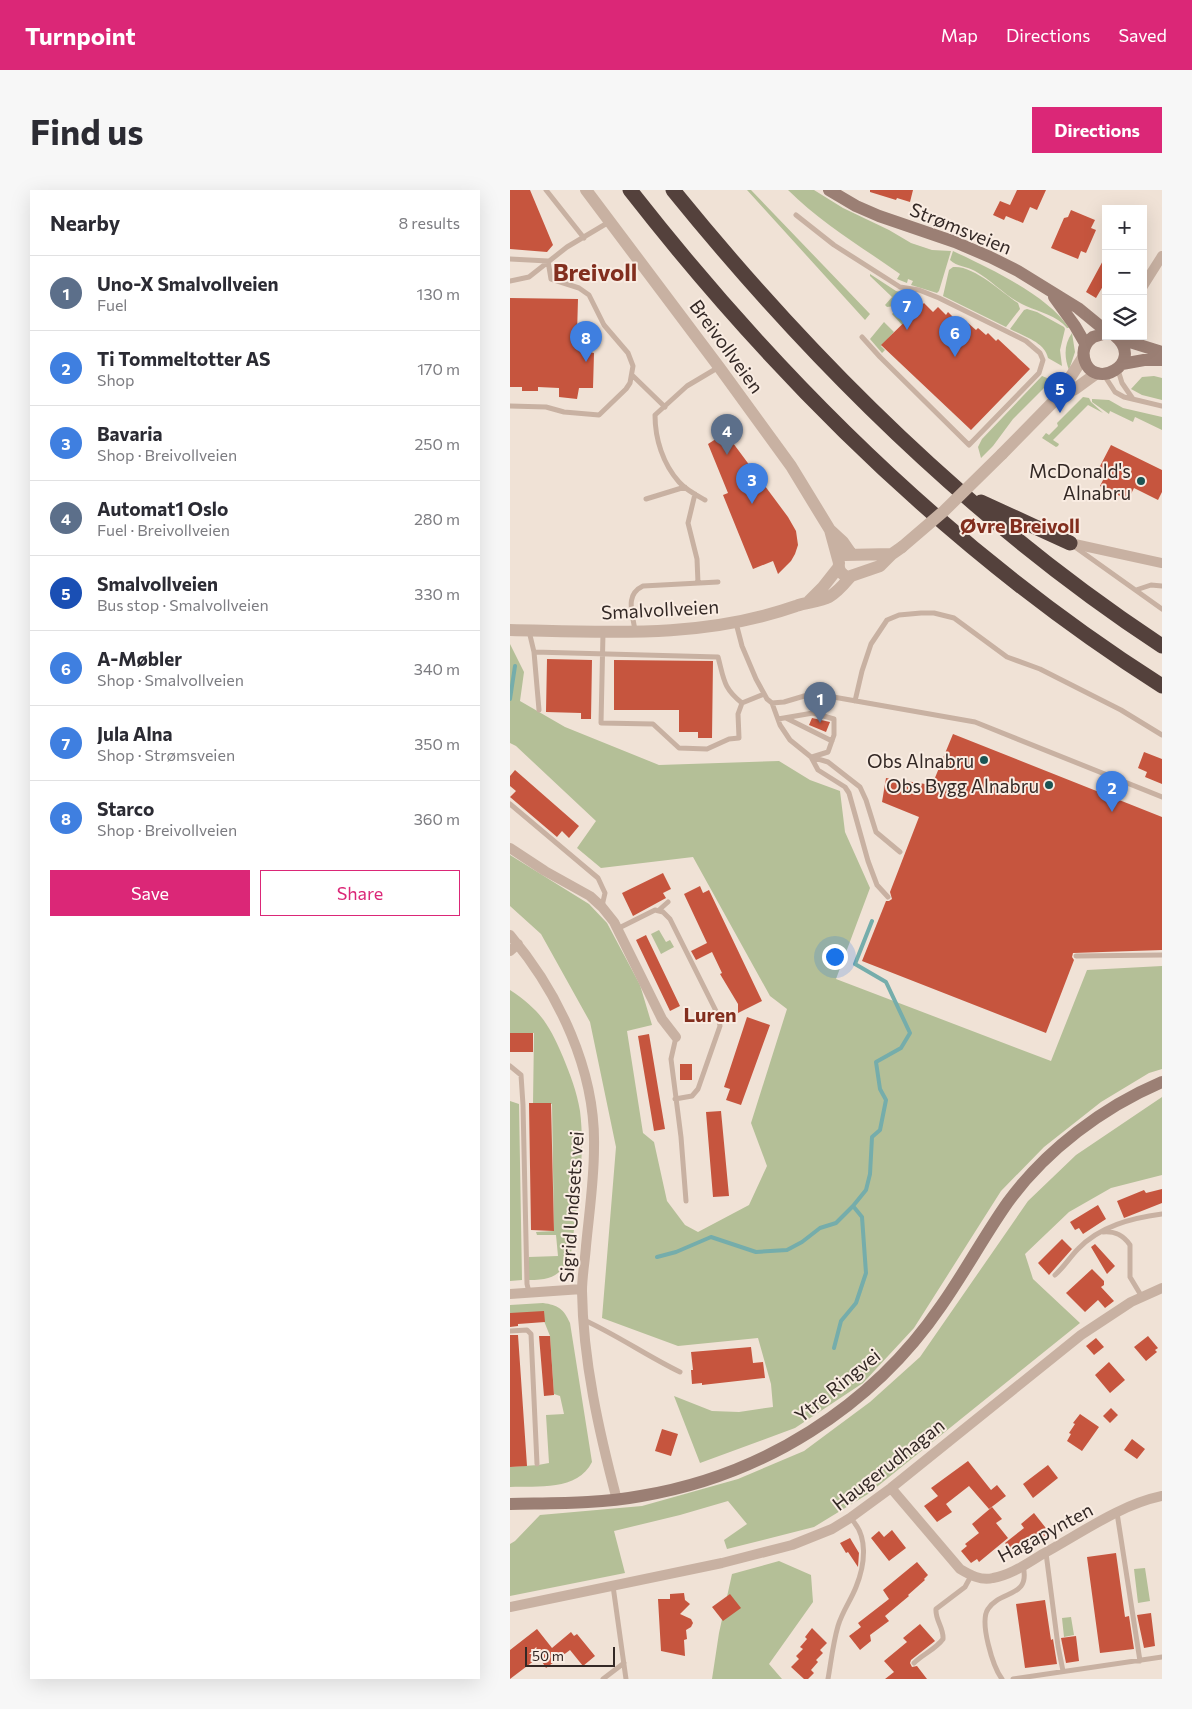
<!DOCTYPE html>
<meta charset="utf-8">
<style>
:root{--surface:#fff;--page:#f7f7f7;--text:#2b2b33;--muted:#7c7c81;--line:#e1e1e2;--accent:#db2777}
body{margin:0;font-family:Commissioner,sans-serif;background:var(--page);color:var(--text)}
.controls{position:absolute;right:15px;top:15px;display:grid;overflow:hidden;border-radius:0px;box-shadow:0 5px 20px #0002}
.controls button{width:45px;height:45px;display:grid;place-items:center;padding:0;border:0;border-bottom:1px solid var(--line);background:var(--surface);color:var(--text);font:25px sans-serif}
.scale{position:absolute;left:15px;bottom:12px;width:90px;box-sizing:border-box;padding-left:5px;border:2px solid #332825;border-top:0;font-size:14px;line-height:18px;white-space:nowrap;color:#332825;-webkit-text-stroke:4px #f9ece2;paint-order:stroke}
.you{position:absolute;left:324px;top:766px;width:18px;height:18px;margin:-12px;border:4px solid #fff;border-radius:50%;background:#1a73e8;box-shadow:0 0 0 8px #1a73e833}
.badge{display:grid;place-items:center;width:32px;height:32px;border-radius:50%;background:var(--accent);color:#fff;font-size:16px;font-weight:700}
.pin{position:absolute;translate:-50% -41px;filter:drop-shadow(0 1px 2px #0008)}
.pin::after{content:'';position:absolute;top:26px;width:18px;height:15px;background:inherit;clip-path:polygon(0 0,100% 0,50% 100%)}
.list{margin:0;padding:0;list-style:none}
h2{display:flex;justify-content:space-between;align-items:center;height:65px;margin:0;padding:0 20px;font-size:21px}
h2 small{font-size:16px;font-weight:400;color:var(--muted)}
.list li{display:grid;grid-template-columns:32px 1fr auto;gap:15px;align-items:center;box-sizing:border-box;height:75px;padding:0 20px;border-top:1px solid var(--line)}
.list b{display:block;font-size:19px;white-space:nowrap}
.list p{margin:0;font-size:16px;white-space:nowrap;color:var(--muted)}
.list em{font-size:16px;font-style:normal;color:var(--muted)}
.actions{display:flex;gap:10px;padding:15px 20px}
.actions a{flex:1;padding:11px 0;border:1px solid var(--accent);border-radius:0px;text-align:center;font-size:18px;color:var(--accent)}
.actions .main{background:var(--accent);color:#fff}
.icon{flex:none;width:28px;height:28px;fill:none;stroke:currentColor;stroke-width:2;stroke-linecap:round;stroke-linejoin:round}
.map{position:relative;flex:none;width:652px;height:1489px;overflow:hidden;border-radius:0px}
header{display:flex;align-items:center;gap:30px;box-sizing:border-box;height:70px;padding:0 25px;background:var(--accent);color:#fff}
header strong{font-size:24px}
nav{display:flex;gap:28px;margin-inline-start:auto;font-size:18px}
.intro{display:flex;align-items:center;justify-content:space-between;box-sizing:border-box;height:120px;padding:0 30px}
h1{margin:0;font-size:35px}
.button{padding:12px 22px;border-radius:0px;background:var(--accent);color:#fff;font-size:18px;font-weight:700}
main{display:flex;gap:30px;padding:0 30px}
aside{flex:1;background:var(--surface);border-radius:0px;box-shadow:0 5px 20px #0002}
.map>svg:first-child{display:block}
.green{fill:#b4bf97}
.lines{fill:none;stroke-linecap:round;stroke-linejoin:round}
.stream{stroke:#75adab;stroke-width:4}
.building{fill:#c6553e}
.service{stroke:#c8b1a2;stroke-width:5}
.minor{stroke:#c8b1a2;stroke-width:10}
.tertiary{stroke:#c8b1a2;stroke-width:12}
.secondary{stroke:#9b7f74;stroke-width:12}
.motorway{stroke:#54413c;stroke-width:15}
.tertiary-bridge{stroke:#c8b1a2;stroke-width:12}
.poi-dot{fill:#1b5453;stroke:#f9ece2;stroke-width:2}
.labels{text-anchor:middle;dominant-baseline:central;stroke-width:4;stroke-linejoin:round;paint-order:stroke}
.street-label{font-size:19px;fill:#332825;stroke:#f9ece2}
.poi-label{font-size:19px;fill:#332825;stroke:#f9ece2;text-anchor:end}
.neighbourhood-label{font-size:20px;font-weight:bold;fill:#822e1e;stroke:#f9ece2}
.district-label{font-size:24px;font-weight:bold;fill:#822e1e;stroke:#f9ece2}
</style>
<header>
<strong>Turnpoint</strong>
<nav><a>Map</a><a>Directions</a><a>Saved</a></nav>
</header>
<div class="intro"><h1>Find us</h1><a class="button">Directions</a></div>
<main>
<aside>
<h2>Nearby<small>8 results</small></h2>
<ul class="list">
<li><span class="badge" style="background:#5c6f8a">1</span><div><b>Uno-X Smalvollveien</b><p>Fuel</p></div><em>130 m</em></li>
<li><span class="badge" style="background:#3f7fe0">2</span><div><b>Ti Tommeltotter AS</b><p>Shop</p></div><em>170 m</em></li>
<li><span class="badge" style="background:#3f7fe0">3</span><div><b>Bavaria</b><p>Shop · Breivollveien</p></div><em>250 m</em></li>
<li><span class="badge" style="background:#5c6f8a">4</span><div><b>Automat1 Oslo</b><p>Fuel · Breivollveien</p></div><em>280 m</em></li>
<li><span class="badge" style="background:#1a4fb4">5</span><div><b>Smalvollveien</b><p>Bus stop · Smalvollveien</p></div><em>330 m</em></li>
<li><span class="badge" style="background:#3f7fe0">6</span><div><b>A-Møbler</b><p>Shop · Smalvollveien</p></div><em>340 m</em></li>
<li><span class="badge" style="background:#3f7fe0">7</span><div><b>Jula Alna</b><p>Shop · Strømsveien</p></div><em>350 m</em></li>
<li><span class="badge" style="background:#3f7fe0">8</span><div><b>Starco</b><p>Shop · Breivollveien</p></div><em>360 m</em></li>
</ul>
<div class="actions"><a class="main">Save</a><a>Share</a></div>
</aside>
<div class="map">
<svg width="652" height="1489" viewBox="0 0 652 1489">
<rect width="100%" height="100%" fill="#f0e2d6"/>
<path class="green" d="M237 0H241L360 124 355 130Z
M278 0H304L333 18 379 40 401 53 422 60 441 61 429 101 427 103 401 95 403 91 398 89 397 93 387 89 390 84C352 57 311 33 278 0Z
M443 61C477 77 538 105 559 138H557C547 126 530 122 516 116 497 108 483 91 465 81 457 76 447 77 440 70Z
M443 77C464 75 491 102 508 113L510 119 496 137 433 106 439 80Z
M360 84 386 101 407 106 400 114 377 117 375 115 382 107 360 86Z
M405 119 407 121 393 136 382 124 384 122Z
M517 119 527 122 554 137 555 139 550 160 552 176 538 168C535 152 513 146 500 139L514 120Z
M374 132 384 142 371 156 375 160 372 163 360 149Z
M562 143 565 162 559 180C554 167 554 154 562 143Z
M532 186 537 188 540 192 503 229 483 256 471 268 468 257 472 249Z
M644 186 652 188V210L632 205 621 199 632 187Z
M573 207 579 208 581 212 593 223 578 215 543 250 549 254 548 256 546 257 532 248 536 243 539 245 548 236 547 233Z
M582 209 599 210 613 218 652 227V240L625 227 623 232 600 221 599 224 582 212Z
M0 454 14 482 10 511 55 537 149 575 269 571 300 590 330 601 335 642 360 698 326 789 541 871 577 780 652 776V879L639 883 591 912 534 957 491 1001 404 1138 353 1193 285 1238 190 1273 164 1206 202 1221 229 1222 263 1217 261 1194 248 1148 168 1156 92 1128 106 957 80 832 31 744 0 716V665L79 714 97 733 130 795 142 835 117 841 133 943 144 952 157 1011 175 1035 188 1042 239 1015 257 976 241 933 277 819 260 806 183 667 91 678 67 658 86 631 6 556 0 553Z
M149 740 156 752 160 750 164 757 151 764 141 744Z
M0 800C30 820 39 834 53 867 60 884 67 902 70 921 76 969 66 1018 61 1065 50 1086 42 1090 19 1090V1067L48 1066 46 1045H27L26 1042 44 1041 42 914H23L24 843H0Z
M652 907V985L601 998 559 1022 515 1064 523 1089 570 1133 358 1304 304 1337 217 1359 214 1350 237 1334 218 1311 170 1325 104 1341 115 1383 0 1406V1354L5 1351 30 1325 132 1316 228 1289 294 1261 360 1212 410 1167 518 1011 566 965Z
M0 911 9 914 12 1090 0 1091Z
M33 1113C48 1115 54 1119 60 1133L82 1272C68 1301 27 1296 0 1297V1277L28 1275 39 1273 36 1225 54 1224 50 1206 44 1204 40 1146 34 1131 0 1124V1115Z
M269 1371 301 1385 303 1412 259 1474 272 1489H202L209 1443 222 1384Z
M635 1378 640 1411 628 1413 624 1379Z
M561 1427 564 1445 554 1447 552 1428Z"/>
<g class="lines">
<path class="stream" d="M0 509 5 476
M147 1067 166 1062 201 1047 246 1062 277 1060 292 1052 310 1038 326 1033 343 1016
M324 1158 331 1131 346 1113 356 1083 352 1027 343 1016 356 1000 360 984 362 947 370 940 376 910 370 899 366 872 391 858 400 843 376 792 345 774 362 731"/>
</g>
<path class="building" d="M0 0H20L43 55 37 62 0 59Z
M360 0H403L400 12 387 8 386 10 360 2Z
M507 0H536L527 20 520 17 513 33 496 26 494 30 483 25 490 11 500 15Z
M561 20 585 30 581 38 586 40 576 63 571 61 568 69 541 58 554 28 558 27Z
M596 65V91L586 108 576 102Z
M0 108 68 109 67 144H79V162L84 163 83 198H69L67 209 49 207V198L28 197V201H12V197H0Z
M414 113 423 122 428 117 436 125 438 122 446 130 448 127 456 135 458 133 466 140 468 138 476 145 478 143 486 151 488 149 520 179 461 240 371 155Z
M209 247 217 249 223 253 278 327 286 341 288 355 285 364 281 371 268 384 263 371 243 379 213 305 218 303 198 254Z
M601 255 652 280V302L648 310 624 298 618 310 590 296 596 284 588 280Z
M37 469 82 470 81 529H71V523L36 522Z
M104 470 203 471 202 548H188V542H169V520H104Z
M302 528 320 532 316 542 299 535Z
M443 544 652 627V760L563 763 562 767 564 770 536 843 352 771 376 711H379L382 709 380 702 409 627 372 612 376 588 422 595Z
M634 562 652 569V594L635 587 637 582 628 578Z
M5 580 69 636 59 648 52 641 47 647 0 607 6 601 0 596V586Z
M153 683 161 699 153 703 156 708 123 726 112 703Z
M190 696 193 703 199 700 252 811 228 823V814L210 784 212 783 202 762 186 770 181 761 197 753 174 704Z
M136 745 170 816 160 821 126 750Z
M237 827 260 835 231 915 216 910 220 899 214 897Z
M0 843H23V862H0Z
M139 844 155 939 144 941 128 846Z
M170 874H182V890H170Z
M19 913H41L44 1041 21 1040Z
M211 921 219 1006 203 1007 196 922Z
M652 999V1013L614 1028 607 1011 634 1000 636 1003Z
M588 1015 596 1029 573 1044 569 1038 565 1040 560 1032Z
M552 1049 562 1059 539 1085 528 1073Z
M585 1054 605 1076 597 1084 581 1057Z
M582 1079 594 1091V1095L591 1097 604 1111 595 1118 588 1110 575 1122 556 1103Z
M34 1121 35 1132 8 1134V1136L0 1137V1123Z
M0 1145H8L17 1276 0 1277Z
M29 1146H40L44 1205 34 1206Z
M638 1146 648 1158 645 1160 647 1162 636 1171 624 1157Z
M586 1148 594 1157 584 1165 576 1156Z
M241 1157 243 1173 253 1172 255 1188 192 1195V1193L182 1194 181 1180H183L181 1162Z
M599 1172 615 1190 600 1203 585 1185Z
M601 1218 608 1225 600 1233 593 1226Z
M570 1224 589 1237 572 1261 557 1251 561 1244 559 1243 565 1234 563 1233Z
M152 1239 168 1244 161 1266 145 1261Z
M622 1249 635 1259 627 1269 614 1260Z
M458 1271 481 1300 487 1295 496 1306 479 1319 459 1296 436 1314 442 1322 427 1332 414 1316 428 1306 421 1298Z
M538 1275 548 1288 523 1308 513 1294Z
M482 1317 492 1329 486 1333 498 1348 469 1372 467 1369 461 1373 451 1361 457 1356 455 1354 469 1343 462 1334Z
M524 1323 539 1342 526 1353 524 1351 506 1366 495 1353 514 1338 511 1334Z
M382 1340 396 1358 379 1371 361 1348 369 1341 374 1347Z
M340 1348 349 1363 348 1377 338 1362 336 1363 330 1353Z
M606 1363 615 1427 619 1426 624 1459 590 1463 577 1367Z
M407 1372 418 1385 414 1389 415 1390 398 1405 399 1406 375 1426 379 1431 360 1445 361 1451 350 1460 339 1446 351 1437 348 1433 379 1409 373 1400Z
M174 1403 175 1410 180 1414 170 1424 181 1429 183 1433 181 1437 176 1440 177 1449 174 1450 175 1466 151 1461 148 1409H160V1404Z
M220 1404 231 1418 213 1431 202 1417Z
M535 1410 541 1450 543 1449 547 1474 515 1478 506 1414Z
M641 1423 645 1456 634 1458 627 1425Z
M410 1434 425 1451 401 1470 400 1473 402 1477 407 1476 417 1489H375L384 1482 374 1471 397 1452 393 1448Z
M302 1438 317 1453 310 1460 313 1463 306 1470 308 1472 301 1480 304 1483 298 1489H294L281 1477 289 1469 286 1466 293 1459 290 1457 297 1449 295 1447Z
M27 1439 42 1458 61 1442 64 1446 67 1444 85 1466 73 1476 60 1460 36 1478 29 1467 0 1489V1460Z
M566 1446 569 1471 556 1473 551 1448Z"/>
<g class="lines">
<path class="service" d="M36 0 74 48
M286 25 324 55 390 97 409 100 429 108 516 151 530 163 533 170 529 183 459 255 370 167 352 147
M0 69 38 71 41 89 69 98 79 105 94 135 118 163 123 176 120 193 116 199 89 225 54 222 36 217 0 216
M0 91 19 87 57 57 99 32
M608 180 612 193 623 209
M122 185 155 217
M594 185 605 202 614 207 652 216
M185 304 178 333 187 369 188 393
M136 309 175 297
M195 310C186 305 176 300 169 292 153 274 145 249 145 225L177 196 209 177
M565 357 652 419
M626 400 641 395 652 396
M226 433 232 456 246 489 257 509 262 513 274 512 301 504 312 505 465 532 652 607
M19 441 24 462 29 520
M125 441C123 424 114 405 133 396L208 392
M93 443 91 533 143 534 169 558 197 559 219 549 229 548 228 524 232 513 254 504
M24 462 208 467C214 489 213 498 232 513
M345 511 352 481 361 454 377 430 389 425 411 423H424L444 428 497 467 530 479 611 520 652 545
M262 513 270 535 280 550 301 567 318 572 350 597 356 610 366 642 390 662
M276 528 322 551
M268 529 303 523 324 529V545L318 562 302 567
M301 567 308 580 335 597 339 603 358 671 367 695 378 707
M0 614 88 688 95 703 92 716
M149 720 158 712
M107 739 145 720 153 722 160 729 208 825 210 836 188 899 182 906 165 909
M566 766 652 765
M166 847 161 869 171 947 176 1011
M0 876 11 885 13 915 17 1094 19 1102
M593 1042C605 1041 613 1045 620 1055V1087L632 1107
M545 1085C554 1077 560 1067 568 1059 590 1036 622 1028 652 1024
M74 1130C107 1145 137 1166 170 1182
M0 1141 17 1140 21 1144 27 1274
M607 1323 630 1471
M536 1363 548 1456 553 1481
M103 1396 116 1489
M404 1473C413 1464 426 1459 433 1449 434 1438 425 1430 426 1419L455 1397 461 1386
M93 1489 114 1473
M318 1489C321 1472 323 1453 328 1436 332 1422 341 1410 346 1397 355 1375 359 1345 340 1328
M492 1489C483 1477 469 1432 478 1419 490 1400 521 1408 513 1376
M503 1489 652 1467"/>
<path class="minor" d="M633 96 652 66
M560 353 652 373
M0 658 35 681 80 706 92 717 104 732 152 829 166 847
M0 745C49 803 86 881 84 958 84 991 79 1024 76 1056 75 1071 72 1086 72 1101 73 1171 89 1242 107 1310
M0 761 8 754
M0 1104 72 1099
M381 1298 450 1379C460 1385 471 1391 483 1388 501 1385 516 1374 531 1365 570 1344 609 1315 652 1306
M0 1417 212 1373 282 1355 322 1339 340 1328 381 1298 571 1145 621 1112 652 1098"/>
<path class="tertiary" d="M76 0 209 177 281 276 320 340 333 352 342 365
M547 208 565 199 587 183
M492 264 547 208 574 166
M320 340 329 373C328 380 331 384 338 387L370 376 382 364 392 357
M335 365 382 364
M299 411 313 397 328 378
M0 440C98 442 192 449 286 416 296 412 310 412 319 407 328 402 335 393 341 386"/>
<path class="secondary" d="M319 0 346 16 369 26 445 52 480 67 508 81 568 118 596 141
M544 107 565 136 576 155
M596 143 583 147C576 152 572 159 574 168 582 203 637 173 605 146
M607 148 652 162
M612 174 634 170H652
M0 1314C44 1313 88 1314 131 1306 252 1286 362 1217 431 1116 455 1082 474 1046 498 1012 536 960 593 917 652 892"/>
<path class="motorway" d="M120 0C270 192 446 365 652 496
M163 0C304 174 465 333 652 456
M471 312 560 353"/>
<path class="tertiary-bridge" d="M392 357 434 321 492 264"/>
</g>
<g class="poi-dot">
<circle cx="631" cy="291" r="5"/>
<circle cx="474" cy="570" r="5"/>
<circle cx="539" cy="595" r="5"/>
</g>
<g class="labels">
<g class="street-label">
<text transform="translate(451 38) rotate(22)">Strømsveien</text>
<text transform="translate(217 156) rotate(54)">Breivollveien</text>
<text transform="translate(150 419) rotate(-3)">Smalvollveien</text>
<text transform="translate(61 1017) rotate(-86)">Sigrid Undsets vei</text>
<text transform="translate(327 1195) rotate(-39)">Ytre Ringvei</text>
<text transform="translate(378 1274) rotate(-38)">Haugerudhagan</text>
<text transform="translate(535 1342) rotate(-28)">Hagapynten</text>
</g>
<g class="poi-label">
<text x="621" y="280">McDonald's<tspan x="621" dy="22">Alnabru</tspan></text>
<text x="464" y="570">Obs Alnabru</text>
<text x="529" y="595">Obs Bygg Alnabru</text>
</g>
<g class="neighbourhood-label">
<text x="510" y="335">Øvre Breivoll</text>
<text x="200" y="824">Luren</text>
</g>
<g class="district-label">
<text x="85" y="81">Breivoll</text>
</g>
</g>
</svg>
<div class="controls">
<button>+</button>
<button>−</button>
<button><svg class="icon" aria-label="layers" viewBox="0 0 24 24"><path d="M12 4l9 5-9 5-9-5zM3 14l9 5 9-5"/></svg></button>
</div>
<div class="scale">50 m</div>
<div class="you"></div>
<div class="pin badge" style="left:310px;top:533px;background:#5c6f8a">1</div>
<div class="pin badge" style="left:602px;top:622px;background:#3f7fe0">2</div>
<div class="pin badge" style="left:242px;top:314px;background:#3f7fe0">3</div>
<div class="pin badge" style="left:217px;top:265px;background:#5c6f8a">4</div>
<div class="pin badge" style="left:550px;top:223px;background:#1a4fb4">5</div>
<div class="pin badge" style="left:445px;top:167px;background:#3f7fe0">6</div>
<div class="pin badge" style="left:397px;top:140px;background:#3f7fe0">7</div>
<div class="pin badge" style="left:76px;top:172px;background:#3f7fe0">8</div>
</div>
</main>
